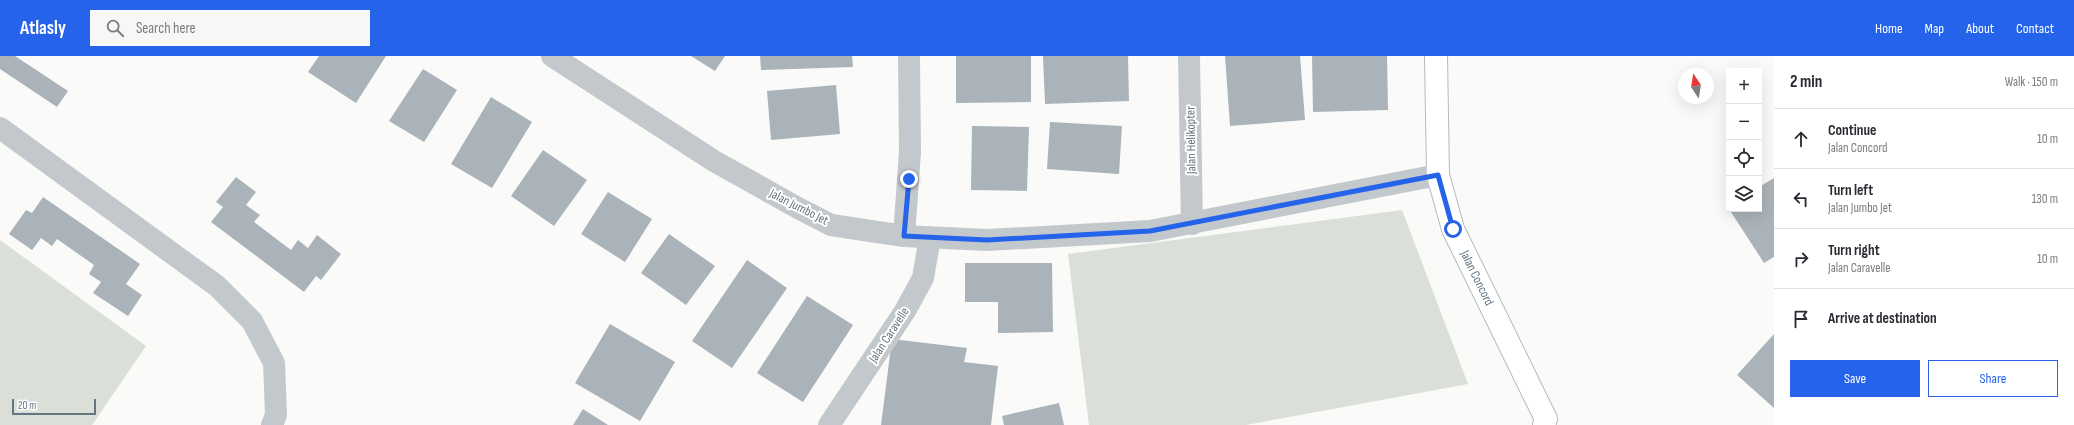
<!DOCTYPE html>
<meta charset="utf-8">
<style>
:root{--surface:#fff;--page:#f7f7f7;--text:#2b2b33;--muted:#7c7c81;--line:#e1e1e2;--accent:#2563eb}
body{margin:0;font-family:"Sofia Sans Condensed",sans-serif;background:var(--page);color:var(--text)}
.controls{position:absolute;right:12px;top:12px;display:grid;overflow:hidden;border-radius:0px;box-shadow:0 4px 16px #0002}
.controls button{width:36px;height:36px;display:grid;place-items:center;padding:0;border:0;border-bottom:1px solid var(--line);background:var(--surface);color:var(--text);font:20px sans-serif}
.compass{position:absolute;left:1678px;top:12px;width:36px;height:36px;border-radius:50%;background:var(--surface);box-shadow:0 4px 16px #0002;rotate:348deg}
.scale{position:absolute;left:12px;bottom:10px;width:84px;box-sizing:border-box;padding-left:4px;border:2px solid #657683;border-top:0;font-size:11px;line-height:14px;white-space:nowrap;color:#657683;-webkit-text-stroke:3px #fff;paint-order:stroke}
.stop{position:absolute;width:12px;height:12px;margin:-9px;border:3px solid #2563eb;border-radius:50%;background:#fff}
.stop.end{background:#2563eb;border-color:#fff;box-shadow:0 1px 4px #0008}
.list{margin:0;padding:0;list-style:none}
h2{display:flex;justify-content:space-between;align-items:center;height:52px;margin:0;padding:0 16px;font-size:17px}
h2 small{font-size:13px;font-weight:400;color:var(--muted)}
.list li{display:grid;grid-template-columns:26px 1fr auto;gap:12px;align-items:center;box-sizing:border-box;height:60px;padding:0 16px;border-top:1px solid var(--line)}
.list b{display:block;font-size:15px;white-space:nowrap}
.list p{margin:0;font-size:13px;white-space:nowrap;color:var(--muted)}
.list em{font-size:13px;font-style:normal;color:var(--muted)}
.actions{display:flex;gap:8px;padding:12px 16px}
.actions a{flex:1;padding:9px 0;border:1px solid var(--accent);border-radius:0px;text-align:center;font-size:14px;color:var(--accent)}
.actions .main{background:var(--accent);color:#fff}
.icon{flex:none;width:22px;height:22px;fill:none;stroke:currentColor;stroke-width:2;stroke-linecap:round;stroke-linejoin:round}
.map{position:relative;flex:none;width:1774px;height:369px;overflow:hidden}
header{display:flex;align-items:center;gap:24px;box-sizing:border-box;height:56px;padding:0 20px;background:var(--accent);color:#fff}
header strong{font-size:19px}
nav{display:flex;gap:22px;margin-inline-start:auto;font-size:14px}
.search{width:280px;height:36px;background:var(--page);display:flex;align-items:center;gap:10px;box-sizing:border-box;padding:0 14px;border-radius:0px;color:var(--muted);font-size:15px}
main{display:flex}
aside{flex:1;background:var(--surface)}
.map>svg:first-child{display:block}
.green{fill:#dadfd7}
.building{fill:#aab3b9}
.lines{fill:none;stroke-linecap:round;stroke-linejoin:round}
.secondary-casing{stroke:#b3babf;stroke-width:24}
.street{stroke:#c3c8cc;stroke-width:22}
.secondary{stroke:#fff;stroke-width:22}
.route{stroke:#2563eb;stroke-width:5}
.labels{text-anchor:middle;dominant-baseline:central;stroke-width:4;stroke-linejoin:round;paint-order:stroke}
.street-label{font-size:13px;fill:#657683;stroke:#fff}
</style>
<header>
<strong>Atlasly</strong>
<div class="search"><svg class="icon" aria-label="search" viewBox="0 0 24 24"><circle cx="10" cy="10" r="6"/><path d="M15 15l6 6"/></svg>Search here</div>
<nav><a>Home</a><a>Map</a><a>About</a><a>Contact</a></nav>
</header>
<main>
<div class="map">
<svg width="1774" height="369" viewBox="0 0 1774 369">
<rect width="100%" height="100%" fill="#fafaf8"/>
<path class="green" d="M1402 154 1468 328 1246 369H1089L1068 198Z
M0 184 146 290 92 369H0Z"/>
<path class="building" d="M0 0H15L68 35 57 51 0 13Z
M319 0H386L356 47 308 16Z
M691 0H725L715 15Z
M760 0H852L853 11 761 14Z
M956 0H1031V46L956 47Z
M1043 0H1128L1129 45 1045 48Z
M1225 0H1300L1305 64 1230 70Z
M1312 0H1387L1388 54 1313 56Z
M423 13 457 34 424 86 389 65Z
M836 29 840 78 771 84 767 35Z
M491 41 532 66 492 132 451 108Z
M1050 66 1122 70 1119 118 1047 113Z
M972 70 1029 71 1027 135 971 134Z
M543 94 587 124 554 170 511 140Z
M236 121 256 136 246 149 260 159 254 166 291 194 298 184 308 192 317 179 341 198 321 224 316 220 304 236 211 166 223 151 216 146Z
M1774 122V201L1764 207 1729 153H1759V131Z
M608 136 652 163 625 206 581 178Z
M43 141 140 208 126 228 142 239 128 260 93 237 101 226 89 218 94 209 57 183 52 190 41 182 32 194 9 178 26 154 32 157Z
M669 178 715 210 686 249 641 217Z
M747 204 787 232 732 312 692 285Z
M965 207H1052L1053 276 998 277V246H965Z
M807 240 853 269 803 346 757 317Z
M610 268 675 306 640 365 575 327Z
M1774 278V352L1737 319Z
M892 283 967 292 964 306 998 310 991 369H881Z
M1059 347 1064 369H1004L1002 360Z
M583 353 608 369H573Z"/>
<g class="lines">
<g class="secondary-casing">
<path id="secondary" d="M1436 0 1438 119 1453 173 1546 363 1544 369"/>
</g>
<path class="street" d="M552 0 714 105 798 152 831 169 904 180 987 184 1150 175 1438 119
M1189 0 1192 168
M0 72 217 230 252 265 274 307 276 359 272 369
M904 180 910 96 909 0
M829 369 905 255 923 222 930 181"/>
<use href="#secondary" class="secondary"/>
</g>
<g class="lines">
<path class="route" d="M909 123 904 180 987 184 1150 175 1438 119 1453 173"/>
</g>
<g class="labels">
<g class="street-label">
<text transform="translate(1191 84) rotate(-91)">Jalan Helikopter</text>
<text transform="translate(799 151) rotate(27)">Jalan Jumbo Jet</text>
<text transform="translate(1477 222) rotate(64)">Jalan Concord</text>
<text transform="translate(889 279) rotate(-57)">Jalan Caravelle</text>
</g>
</g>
</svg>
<div class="controls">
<button>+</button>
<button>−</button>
<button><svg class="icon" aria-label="locate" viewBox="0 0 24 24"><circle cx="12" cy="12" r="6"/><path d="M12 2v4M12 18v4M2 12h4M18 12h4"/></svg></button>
<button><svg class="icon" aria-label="layers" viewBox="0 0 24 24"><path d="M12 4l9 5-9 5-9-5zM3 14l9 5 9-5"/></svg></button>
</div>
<svg class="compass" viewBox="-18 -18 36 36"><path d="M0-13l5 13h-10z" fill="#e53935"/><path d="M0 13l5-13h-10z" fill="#7c7c81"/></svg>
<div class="scale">20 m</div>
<div class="stop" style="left:1453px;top:173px"></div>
<div class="stop end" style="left:909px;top:123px"></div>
</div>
<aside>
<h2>2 min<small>Walk · 150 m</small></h2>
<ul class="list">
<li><svg class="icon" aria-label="ahead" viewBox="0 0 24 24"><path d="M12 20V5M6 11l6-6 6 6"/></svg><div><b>Continue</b><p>Jalan Concord</p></div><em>10 m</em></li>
<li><svg class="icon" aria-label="left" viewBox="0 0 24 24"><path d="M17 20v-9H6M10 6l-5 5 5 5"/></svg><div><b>Turn left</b><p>Jalan Jumbo Jet</p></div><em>130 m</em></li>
<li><svg class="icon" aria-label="right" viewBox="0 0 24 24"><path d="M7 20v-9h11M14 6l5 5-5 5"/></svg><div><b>Turn right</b><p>Jalan Caravelle</p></div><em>10 m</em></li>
<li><svg class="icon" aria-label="arrive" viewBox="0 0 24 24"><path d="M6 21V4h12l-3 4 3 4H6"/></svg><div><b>Arrive at destination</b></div></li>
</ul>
<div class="actions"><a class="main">Save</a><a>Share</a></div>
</aside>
</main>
